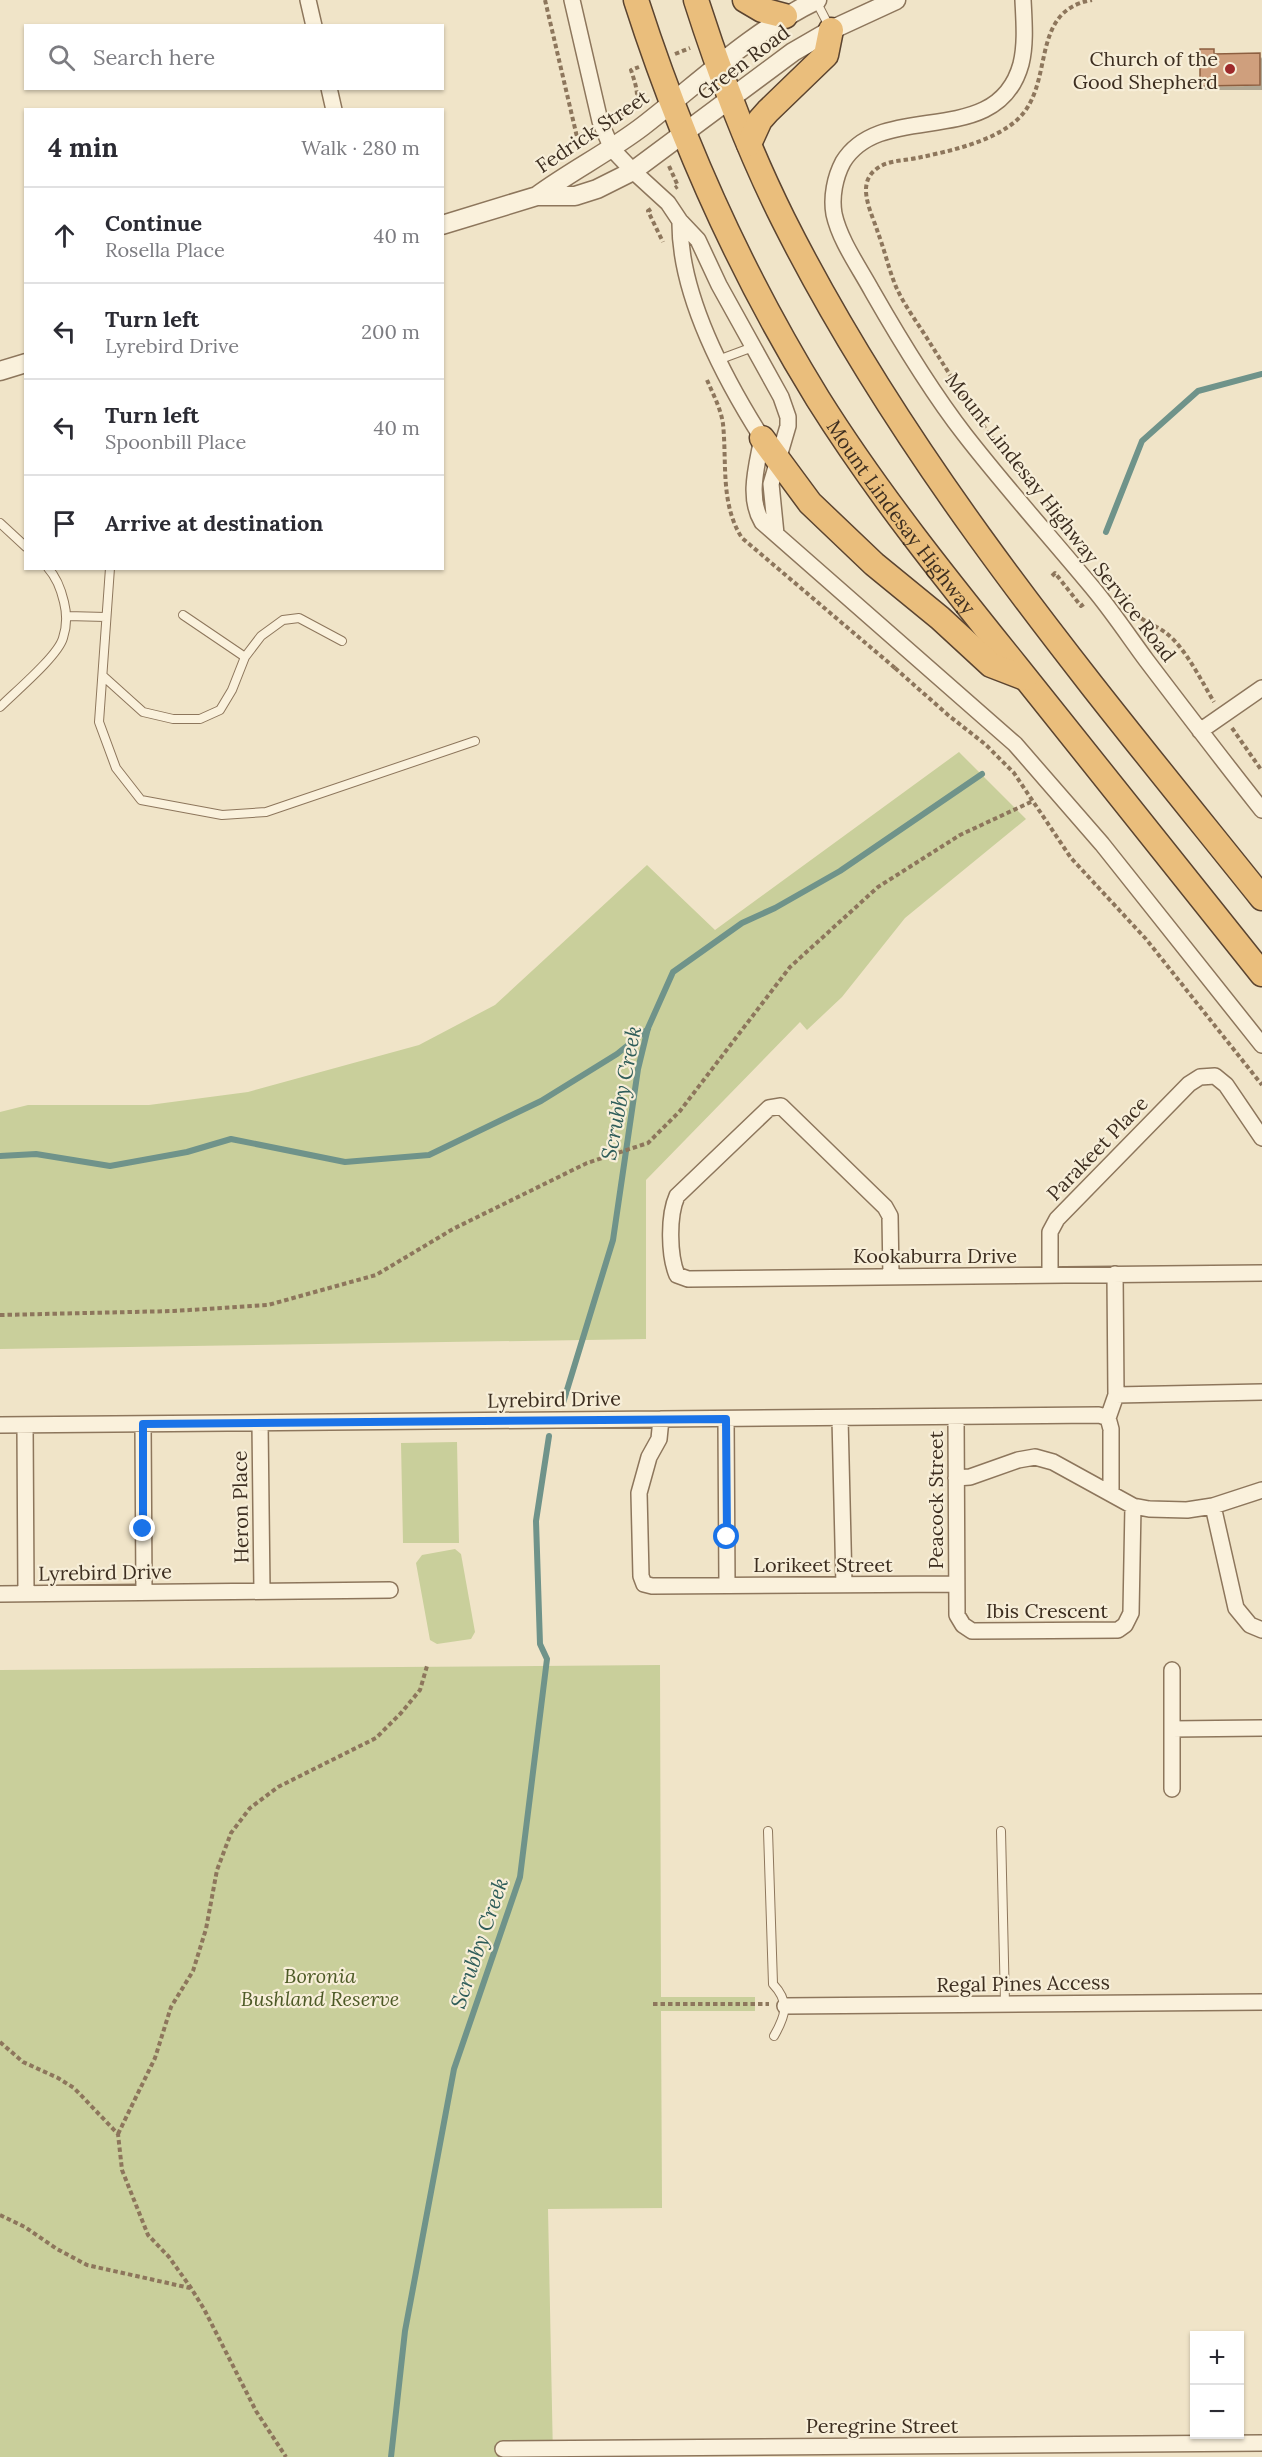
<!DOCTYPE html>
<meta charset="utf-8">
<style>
:root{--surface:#fff;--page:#f2f2f3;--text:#2b2b33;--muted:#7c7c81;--line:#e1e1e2}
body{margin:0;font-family:Lora,serif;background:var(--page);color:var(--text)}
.controls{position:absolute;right:18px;bottom:18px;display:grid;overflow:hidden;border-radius:0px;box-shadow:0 2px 4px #0004}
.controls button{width:54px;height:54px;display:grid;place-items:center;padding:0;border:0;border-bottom:2px solid var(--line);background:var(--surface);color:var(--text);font:30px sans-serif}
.stop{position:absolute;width:18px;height:18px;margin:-14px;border:4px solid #1a73e8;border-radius:50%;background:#fff}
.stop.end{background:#1a73e8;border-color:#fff;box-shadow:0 2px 6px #0008}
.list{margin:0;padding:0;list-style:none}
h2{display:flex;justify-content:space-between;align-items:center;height:78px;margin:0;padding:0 24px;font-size:26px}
h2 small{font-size:20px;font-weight:400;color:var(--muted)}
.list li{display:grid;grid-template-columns:39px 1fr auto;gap:18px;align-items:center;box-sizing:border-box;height:96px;padding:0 24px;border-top:2px solid var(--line)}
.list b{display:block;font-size:22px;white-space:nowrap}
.list p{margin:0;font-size:20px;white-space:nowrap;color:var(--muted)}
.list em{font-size:20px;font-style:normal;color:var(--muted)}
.icon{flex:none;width:33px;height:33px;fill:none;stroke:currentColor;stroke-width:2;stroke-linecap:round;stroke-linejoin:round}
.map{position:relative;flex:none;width:1262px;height:2457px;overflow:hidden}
.search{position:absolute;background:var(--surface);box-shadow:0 2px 4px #0004;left:24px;top:24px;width:420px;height:66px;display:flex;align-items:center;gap:15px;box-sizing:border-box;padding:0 21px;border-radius:0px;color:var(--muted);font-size:22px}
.panel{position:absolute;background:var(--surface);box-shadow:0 2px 4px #0004;left:24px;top:108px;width:420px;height:462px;border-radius:0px}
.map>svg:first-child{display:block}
.green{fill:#c9cf9b}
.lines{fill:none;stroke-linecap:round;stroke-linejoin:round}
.stream{stroke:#6f938a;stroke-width:6}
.building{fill:#cf9f7d;stroke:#8d5f41;stroke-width:1.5;filter:url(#shadow)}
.service-casing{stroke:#8d765c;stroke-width:10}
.minor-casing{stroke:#8d765c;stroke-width:18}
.tertiary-casing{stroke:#8d765c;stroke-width:21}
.trunk-casing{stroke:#5b4430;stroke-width:27}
.path{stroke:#8d765c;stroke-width:4;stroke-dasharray:4.5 3;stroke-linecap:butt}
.service{stroke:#faf1dc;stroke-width:8}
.minor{stroke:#faf1dc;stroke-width:15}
.tertiary{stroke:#faf1dc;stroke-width:18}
.trunk{stroke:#eabe7c;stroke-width:24}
.route{stroke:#1a73e8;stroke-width:8}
.poi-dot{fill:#9e2a2b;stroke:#f7eed8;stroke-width:2}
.labels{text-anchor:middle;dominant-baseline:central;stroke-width:4.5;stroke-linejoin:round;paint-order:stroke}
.poi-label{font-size:20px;fill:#3d2e20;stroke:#f7eed8;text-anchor:end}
.street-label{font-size:20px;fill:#3d2e20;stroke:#f7eed8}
.park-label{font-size:20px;font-style:italic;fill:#4d5a26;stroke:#f7eed8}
.water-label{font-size:21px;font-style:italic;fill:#2f5d5a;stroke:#f7eed8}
</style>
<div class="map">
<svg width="1262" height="2457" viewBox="0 0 1262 2457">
<defs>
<filter id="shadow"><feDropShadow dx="5.5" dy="5.5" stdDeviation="0" flood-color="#0004"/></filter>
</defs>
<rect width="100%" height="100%" fill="#f0e4c8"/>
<path class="green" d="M959 752 1026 819 905 918 842 997 807 1030 800 1022 646 1180V1339L0 1349V1112L28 1105H149L248 1092 419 1045 495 1005 647 865 715 930Z
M457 1442 459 1543H403L401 1443Z
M455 1549 461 1554 475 1632 471 1639 437 1644 430 1640 416 1563 422 1555Z
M660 1665 661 1997H755V2011H661L662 2208 548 2209 553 2457H0V1670Z"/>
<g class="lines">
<path class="stream" d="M1106 532 1142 441 1198 391 1262 374
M0 1156 36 1154 110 1166 187 1152 231 1139 345 1162 429 1155 541 1101 617 1054 648 1029
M563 1403 613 1240 638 1069 648 1028 673 972 742 923 775 908 840 871 982 774
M391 2457 405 2331 454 2069 520 1877 547 1659 540 1644 536 1521 549 1436"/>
</g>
<path class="building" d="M1200 49H1214V54L1260 53V85L1200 86Z"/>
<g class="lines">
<g class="service-casing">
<path id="service" d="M816 1 830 28
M718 360 753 347
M0 523 26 547
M110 568 99 722 116 768 141 800 222 815 266 812 475 741
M183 615 245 657
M67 616 106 617
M103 676 143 712 173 719H200L220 710 232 690 245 657 261 636 283 620 299 618 342 641
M0 707C15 692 58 656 63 638 67 626 67 614 64 602 61 589 57 578 48 568
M768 1831 773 1984C790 2002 786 2015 774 2036
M1001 1831 1005 2004"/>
</g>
<g class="minor-casing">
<path id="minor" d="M308 0 314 26
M572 0 600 121 612 149 633 171 668 203 680 221 698 240 719 285 781 397 788 417V426L771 484 776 534
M1023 0C1024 21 1026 44 1021 64 997 152 882 98 843 162 835 177 831 197 834 214 840 241 859 267 872 291 900 340 930 390 965 435 1007 489 1053 540 1096 592 1114 614 1130 638 1147 661 1185 711 1223 761 1262 810
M329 88 334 110
M680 221C679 294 724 378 762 438 757 466 747 497 762 522L1015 744 1102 844 1262 1045
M1200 731 1262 688
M1050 1275V1232L1057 1219 1189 1084 1200 1077 1215 1076 1226 1085 1262 1138
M891 1276 890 1216 885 1207 781 1106 769 1108 677 1196C668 1216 669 1256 677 1275L688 1279 1262 1273
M1116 1395 1262 1392
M956 1417 957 1615 963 1625 972 1631 1118 1630 1125 1625 1131 1613 1133 1506
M840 1418 844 1585
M661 1419 659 1439 649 1457 639 1493 641 1576 644 1584 652 1586 956 1584
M726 1419 727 1585
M260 1423 262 1591
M143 1424 144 1592
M0 1425 1099 1415 1108 1418
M25 1425 26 1593
M956 1478 970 1477 1018 1460 1035 1457 1053 1462 1133 1506 1149 1509 1187 1510 1213 1506 1262 1490
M1111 1493V1429L1108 1418 1116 1395 1115 1274
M1213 1506 1236 1608 1250 1625 1262 1630
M0 1594 390 1590
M1172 1670V1789
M1172 1729 1262 1728
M785 2006 1262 2002
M503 2449 1262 2443"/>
</g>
<g class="tertiary-casing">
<path id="tertiary" d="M537 196C571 171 609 152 643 126 701 81 751 32 817 0
M442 225 537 196H575L597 189 633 171 793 52 831 30 896 0
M0 371 26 363"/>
</g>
<g class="trunk-casing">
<g id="trunk">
<path id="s1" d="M636 0C681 140 741 274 818 399 877 493 947 580 1017 667 1098 769 1180 871 1262 974"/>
<path d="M696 0C720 75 748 149 783 219 908 468 1089 682 1262 898"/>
<path d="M745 0 762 10 785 16"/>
<path d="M749 144 760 120 768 111 826 55 831 30"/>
<path d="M762 438 810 503 874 564 940 618 991 665 1025 678"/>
</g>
</g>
<path class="path" d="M545 0 577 137 588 132
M675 54 690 48
M638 95 642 104
M615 116 618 112 625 115C644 105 636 86 631 70L639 67
M669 166 678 186 675 188
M651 209 648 211 663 242
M707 380C713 394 721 409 723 424 727 462 720 504 742 538L895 668
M1032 487C1024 476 1015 467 1006 456 978 421 954 381 930 343 919 325 906 308 897 289 889 271 885 251 878 233 872 213 856 186 875 170 887 160 902 161 917 158 950 151 993 142 1018 119 1056 83 1028 11 1092 0
M1042 500 1076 540
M1052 576 1055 573 1081 606 1085 603
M1135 614C1145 622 1157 626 1166 633 1185 647 1202 682 1214 702
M895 668 948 715 985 744 1014 773 1071 858 1146 939 1262 1085
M1232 728 1262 771
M0 1315 174 1311 268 1305 376 1275 453 1229 587 1163 648 1143 680 1111 790 967 878 887 960 835 1033 801
M653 2004H769
M0 2042 23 2062 58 2078 74 2088 118 2134 122 2170 148 2235 169 2257 191 2288 204 2309 256 2411 286 2457
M118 2134 155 2058 171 2007 193 1971 206 1929 217 1870 231 1833 250 1808 278 1787 376 1738 401 1713 420 1690 427 1666
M0 2215 25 2227 57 2249 87 2265 190 2288"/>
<use href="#service" class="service"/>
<use href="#minor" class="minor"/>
<use href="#tertiary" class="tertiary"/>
<use href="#trunk" class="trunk"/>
</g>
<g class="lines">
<path class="route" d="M143 1529V1424L726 1419 727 1537"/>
</g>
<circle class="poi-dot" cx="1230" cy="69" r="6"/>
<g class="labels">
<g class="poi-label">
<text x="1218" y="58">Church of the<tspan x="1218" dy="23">Good Shepherd</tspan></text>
</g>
<g class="street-label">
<text transform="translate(743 62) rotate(-37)">Green Road</text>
<text transform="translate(592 131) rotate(-34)">Fedrick Street</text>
<text stroke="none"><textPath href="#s1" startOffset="584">Mount Lindesay Highway</textPath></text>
<text transform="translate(1061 517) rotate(52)">Mount Lindesay Highway Service Road</text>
<text transform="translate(1097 1148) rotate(-46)">Parakeet Place</text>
<text x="935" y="1255">Kookaburra Drive</text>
<text transform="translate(554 1399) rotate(-1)">Lyrebird Drive</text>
<text transform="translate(935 1500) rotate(-90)">Peacock Street</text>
<text transform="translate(240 1507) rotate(-91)">Heron Place</text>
<text x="823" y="1564">Lorikeet Street</text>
<text transform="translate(105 1572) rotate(-1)">Lyrebird Drive</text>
<text x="1047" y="1610">Ibis Crescent</text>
<text transform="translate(1023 1983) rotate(-1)">Regal Pines Access</text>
<text x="882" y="2425">Peregrine Street</text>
</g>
<g class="park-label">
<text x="320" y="1975">Boronia<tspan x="320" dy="23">Bushland Reserve</tspan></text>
</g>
<g class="water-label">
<text transform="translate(621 1093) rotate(-79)">Scrubby Creek</text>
<text transform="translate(479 1943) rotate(-71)">Scrubby Creek</text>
</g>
</g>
</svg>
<div class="controls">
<button>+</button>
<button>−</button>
</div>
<div class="stop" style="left:727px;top:1537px"></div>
<div class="stop end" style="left:143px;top:1529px"></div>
<div class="search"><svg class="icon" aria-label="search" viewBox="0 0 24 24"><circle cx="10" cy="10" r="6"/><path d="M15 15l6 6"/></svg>Search here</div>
<section class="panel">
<h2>4 min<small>Walk · 280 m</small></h2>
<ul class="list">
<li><svg class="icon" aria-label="ahead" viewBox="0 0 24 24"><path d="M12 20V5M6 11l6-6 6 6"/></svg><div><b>Continue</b><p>Rosella Place</p></div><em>40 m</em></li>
<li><svg class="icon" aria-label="left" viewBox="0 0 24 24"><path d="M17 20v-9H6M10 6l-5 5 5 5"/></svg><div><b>Turn left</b><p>Lyrebird Drive</p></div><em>200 m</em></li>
<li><svg class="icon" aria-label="left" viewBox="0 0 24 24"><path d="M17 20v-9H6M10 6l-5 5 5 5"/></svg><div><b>Turn left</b><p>Spoonbill Place</p></div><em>40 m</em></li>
<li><svg class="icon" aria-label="arrive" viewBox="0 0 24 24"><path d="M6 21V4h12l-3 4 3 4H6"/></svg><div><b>Arrive at destination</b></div></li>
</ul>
</section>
</div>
